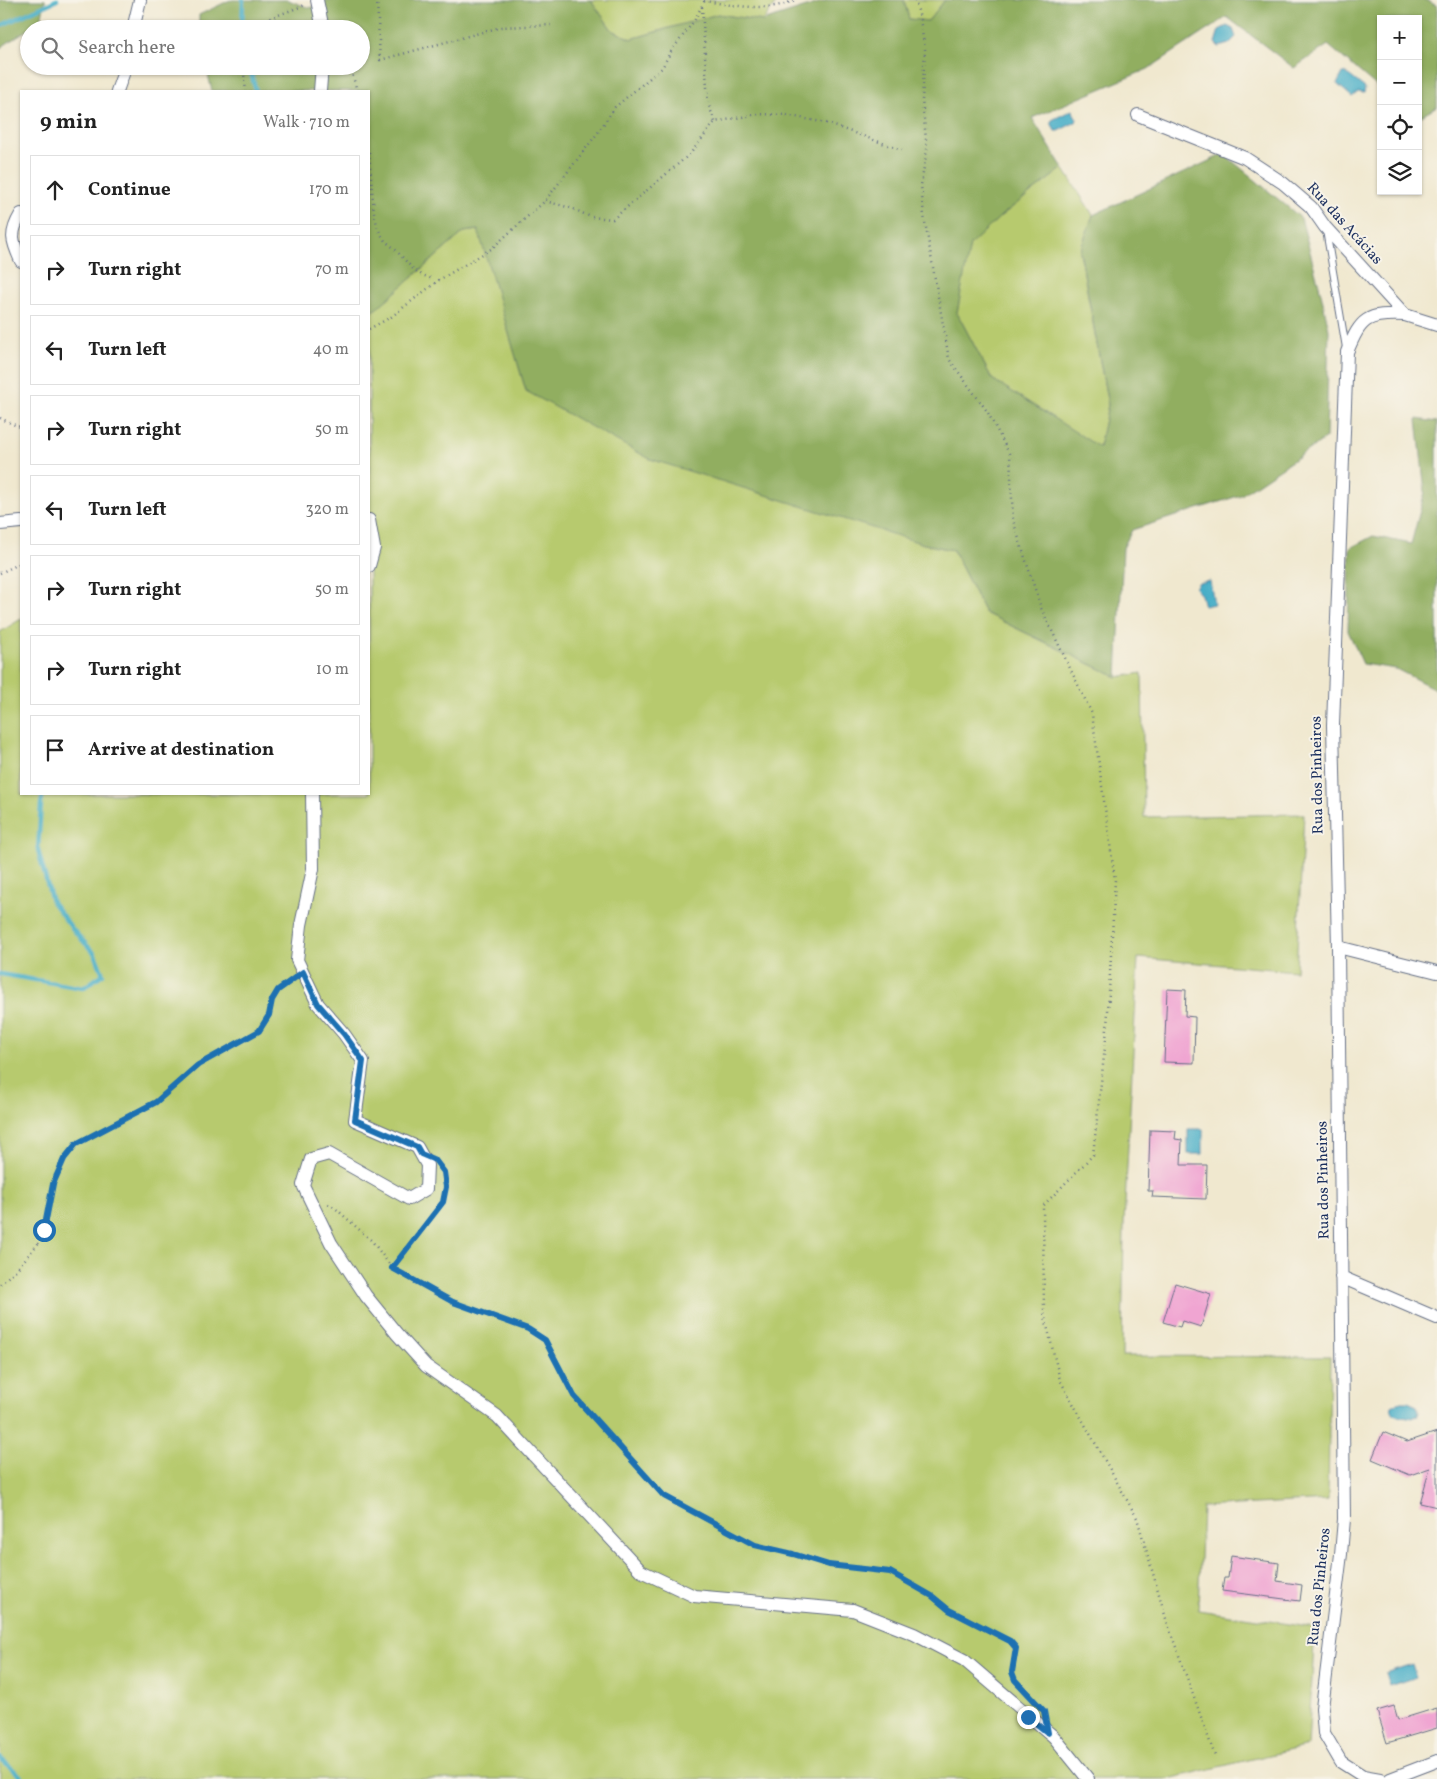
<!DOCTYPE html>
<meta charset="utf-8">
<style>
:root{--surface:#fff;--page:#f6f6f6;--text:#222;--muted:#767676;--line:#e0e0e0}
body{margin:0;font-family:Vollkorn,serif;background:var(--page);color:var(--text)}
.controls{position:absolute;right:15px;top:15px;display:grid;overflow:hidden;border-radius:0px;box-shadow:0 1px 4px #0004}
.controls button{width:45px;height:45px;display:grid;place-items:center;padding:0;border:0;border-bottom:1px solid var(--line);background:var(--surface);color:var(--text);font:25px sans-serif}
.stop{position:absolute;width:15px;height:15px;margin:-11px;border:4px solid #1f6fb2;border-radius:50%;background:#fff}
.stop.end{background:#1f6fb2;border-color:#fff;box-shadow:0 1px 5px #0008}
.list{margin:0;padding:0;list-style:none}
h2{display:flex;justify-content:space-between;align-items:center;height:65px;margin:0;padding:0 20px;font-size:21px}
h2 small{font-size:16px;font-weight:400;color:var(--muted)}
.list li{display:grid;grid-template-columns:32px 1fr auto;gap:15px;align-items:center;box-sizing:border-box;height:70px;margin:0 10px 10px;padding:0 10px;border:1px solid var(--line);border-radius:0px}
.list b{display:block;font-size:19px;white-space:nowrap}
.list em{font-size:16px;font-style:normal;color:var(--muted)}
.icon{flex:none;width:28px;height:28px;fill:none;stroke:currentColor;stroke-width:2;stroke-linecap:round;stroke-linejoin:round}
.map{position:relative;flex:none;width:1437px;height:1779px;overflow:hidden}
.search{position:absolute;background:var(--surface);box-shadow:0 1px 4px #0004;left:20px;top:20px;width:350px;height:55px;display:flex;align-items:center;gap:12px;box-sizing:border-box;padding:0 18px;border-radius:28px;color:var(--muted);font-size:19px}
.panel{position:absolute;background:var(--surface);box-shadow:0 1px 4px #0004;left:20px;top:90px;width:350px;height:705px;border-radius:0px}
.map>svg:first-child{display:block}
.green{fill:#b7ca6e;stroke:#697c66}
.forest{fill:#91ae61;stroke:#566e60}
.water{fill:#47aec7;stroke:#316e92}
.lines{fill:none;stroke-linecap:round;stroke-linejoin:round}
.stream{stroke:#47aec7;stroke-width:4.5}
.building{fill:#f0a5d2}
.service-casing{stroke:#667086;stroke-width:8}
.minor-casing{stroke:#667086;stroke-width:14}
.path{stroke:#667086;stroke-width:2.5;stroke-dasharray:1 4;stroke-linecap:butt}
.service{stroke:#fff;stroke-width:6}
.minor{stroke:#fff;stroke-width:12}
.route{stroke:#1f6fb2;stroke-width:6}
.labels{text-anchor:middle;dominant-baseline:central;stroke-width:4;stroke-linejoin:round;paint-order:stroke}
.street-label{font-size:15px;fill:#1b2f5e;stroke:#f7f3e8}
</style>
<div class="map">
<svg width="1437" height="1779" viewBox="0 0 1437 1779">
<rect width="100%" height="100%" fill="#f7f3e8"/>
<filter id="ink" filterUnits="userSpaceOnUse"><feTurbulence type="fractalNoise" baseFrequency=".02" numOctaves="2"/><feDisplacementMap in="SourceGraphic" scale="10" xChannelSelector="R" yChannelSelector="G"/><feConvolveMatrix kernelMatrix="1 2 1 2 8 2 1 2 1" color-interpolation-filters="sRGB"/></filter>
<filter id="wash" filterUnits="userSpaceOnUse"><feTurbulence type="fractalNoise" baseFrequency=".0096" numOctaves="4" result="noise"/><feDisplacementMap in="SourceGraphic" scale="20" xChannelSelector="R" yChannelSelector="G"/><feGaussianBlur stdDeviation="1.12" result="paint"/><feColorMatrix in="noise" values="0 0 0 0 0 0 0 0 0 0 0 0 0 0 0 0 0 1.4 0 .05"/><feComposite in="paint" operator="in"/></filter>
<g filter="url(#wash)">
<rect width="100%" height="100%" fill="#f0e8cf"/>
<path class="green" d="M591 0H778L763 21 718 14 631 39 612 30Z
M904 0H945L928 21 909 19Z
M1063 168 1093 215 1080 252 1108 405 1099 448 992 379 957 313 969 245 1002 215Z
M479 230 526 391 924 544 953 550 985 613 1117 677 1142 673 1144 817 1304 814 1296 971 1138 958 1124 1223 1122 1356 1330 1357 1328 1500 1202 1507 1198 1610 1315 1628 1308 1746 1168 1779H0V632L21 619V794H369V315L464 232Z"/>
<path class="forest" d="M0 0H45L41 22 22 33 0 48Z
M233 0H288L310 8 326 0H591L612 30 631 39 718 14 763 21 828 0H904L909 19 928 21 945 0H1426L1437 6V107L1418 118V19H1381V90L1328 45 1294 68 1227 17 1148 69 1032 118 1063 168 1002 215 970 245 957 313 992 379 1099 447 1108 405 1080 251 1093 215 1224 154 1301 218 1321 293 1329 330 1326 438 1241 495 1132 530 1123 548 1117 677 985 613 953 550 924 544 650 459 526 391 478 230 464 232 369 315V91H212L206 66H361V29H199V15L228 1Z
M1417 419 1437 422V690L1396 669 1363 664 1348 631 1350 548 1373 536 1411 544 1425 492Z"/>
<path class="water" d="M1227 26 1233 29 1236 37 1229 44 1219 47 1215 43 1219 30Z
M1343 73H1346L1365 88 1364 93 1358 92 1352 97 1337 84Z
M1072 110 1077 119 1076 122 1058 131H1055L1051 122 1052 120Z
M1210 581 1214 604 1204 606 1201 595 1195 588 1198 583Z
M1188 1129H1203V1154H1188Z
M1400 1402H1408L1417 1406 1419 1411 1417 1416 1412 1418C1404 1415 1390 1418 1392 1406Z
M1412 1664 1416 1677 1389 1686 1385 1673Z"/>
<g class="lines">
<path class="stream" d="M0 26 57 0
M242 29 243 0
M249 66 256 91
M0 974 83 988 103 974 95 954 74 931 52 902 38 850 41 804 43 794
M0 1758 24 1779"/>
</g>
<g id="blocks">
<path class="building" d="M1167 989 1186 990 1185 1016 1195 1017 1194 1063 1164 1062Z
M1150 1130 1176 1131 1175 1139 1182 1140 1181 1165H1207L1206 1199 1152 1197 1153 1191H1148Z
M1175 1283 1211 1294 1201 1327 1182 1321 1180 1327 1163 1322Z
M1383 1432 1407 1442 1437 1432V1507L1420 1503 1430 1468 1410 1475 1372 1459Z
M1231 1556 1279 1563 1277 1581 1302 1585 1300 1601 1222 1591 1224 1578H1228Z
M1394 1706 1398 1720 1437 1708V1728L1387 1743 1377 1711Z"/>
</g>
</g>
<g filter="url(#ink)">
<use href="#blocks" fill-opacity="0" stroke="#667086" stroke-width="1"/>
<g class="lines">
<g class="service-casing">
<path id="service" d="M1326 230 1346 348"/>
</g>
<g class="minor-casing">
<path id="minor" d="M317 0 323 29
M133 29 140 0
M117 91 126 66
M320 91 322 66
M1138 115 1245 158 1283 183 1311 207 1325 227 1405 315 1437 325
M21 214C9 234 12 241 21 261
M369 520 374 548 369 566
M0 524 21 522
M312 794 313 869 301 925 297 960 318 1004 344 1034 363 1061 355 1120 417 1147 427 1165 426 1189 409 1199 329 1154 311 1159 303 1185 331 1243 366 1296 397 1334 426 1366 497 1416 641 1571 694 1596 853 1610 914 1634 964 1660 1054 1737 1088 1779
M1338 947 1437 972
M1341 1277 1437 1318
M1380 1779 1363 1776 1341 1762 1324 1733 1322 1708 1341 1554 1344 1519 1338 947 1333 725 1347 352C1361 318 1367 313 1405 315
M1390 1779 1437 1761"/>
</g>
<path class="path" d="M377 0 380 60 501 27 551 25
M915 0 919 14 925 49 922 100 927 149 921 185 924 216 949 359 987 411 1010 455 1013 520 1041 608 1092 714 1115 880 1107 1029 1093 1155 1043 1206 1044 1313 1060 1380 1137 1518 1167 1622 1215 1756
M704 1C733 5 768 13 795 0
M702 7 708 103 715 122
M253 29 265 20 305 5
M243 66 246 91
M350 66 357 91
M369 152 374 212 378 229 385 241 394 248 412 268 422 275 433 279
M545 201 571 208 591 217 613 219 690 154 715 122 758 114 786 115 826 123 902 150
M369 329 391 317 439 280 491 249 545 201 597 134 615 107 662 68 670 53 694 21 705 0
M0 418 17 426 21 427
M0 573 21 563
M328 1204 334 1207 372 1241 392 1268 453 1302 528 1329 545 1340 574 1396 664 1496 755 1545 793 1553 829 1565 890 1572 932 1596 949 1610 1010 1641 1016 1648 1012 1672 1015 1680 1034 1700
M392 1268 443 1202 446 1187 444 1172 441 1168
M0 1284 16 1270 41 1240 45 1230 53 1184 64 1159 77 1144 155 1102 198 1065 259 1031 269 1015 272 999 278 990 292 980"/>
<use href="#service" class="service"/>
<use href="#minor" class="minor"/>
</g>
</g>
<g class="lines" filter="url(#ink)">
<path class="route" d="M44 1230 53 1184 64 1159 76 1144 156 1102 198 1065 259 1031 269 1015 272 1000 278 990 303 972 318 1004 344 1034 363 1061 355 1120 417 1147 421 1154 435 1160 444 1172 446 1187 443 1202 392 1268 453 1302 528 1329 545 1340 574 1396 664 1496 755 1545 793 1554 829 1565 890 1572 932 1596 949 1610 1010 1641 1016 1648 1012 1672 1015 1680 1044 1711 1048 1733 1028 1717"/>
</g>
<g class="labels">
<g class="street-label">
<text transform="translate(1344 224) rotate(48)">Rua das Acácias</text>
<text transform="translate(1318 775) rotate(-91)">Rua dos Pinheiros</text>
<text transform="translate(1324 1180) rotate(-91)">Rua dos Pinheiros</text>
<text transform="translate(1320 1587) rotate(-84)">Rua dos Pinheiros</text>
</g>
</g>
</svg>
<div class="controls">
<button>+</button>
<button>−</button>
<button><svg class="icon" aria-label="locate" viewBox="0 0 24 24"><circle cx="12" cy="12" r="6"/><path d="M12 2v4M12 18v4M2 12h4M18 12h4"/></svg></button>
<button><svg class="icon" aria-label="layers" viewBox="0 0 24 24"><path d="M12 4l9 5-9 5-9-5zM3 14l9 5 9-5"/></svg></button>
</div>
<div class="stop" style="left:44px;top:1230px"></div>
<div class="stop end" style="left:1028px;top:1717px"></div>
<div class="search"><svg class="icon" aria-label="search" viewBox="0 0 24 24"><circle cx="10" cy="10" r="6"/><path d="M15 15l6 6"/></svg>Search here</div>
<section class="panel">
<h2>9 min<small>Walk · 710 m</small></h2>
<ul class="list">
<li><svg class="icon" aria-label="ahead" viewBox="0 0 24 24"><path d="M12 20V5M6 11l6-6 6 6"/></svg><div><b>Continue</b></div><em>170 m</em></li>
<li><svg class="icon" aria-label="right" viewBox="0 0 24 24"><path d="M7 20v-9h11M14 6l5 5-5 5"/></svg><div><b>Turn right</b></div><em>70 m</em></li>
<li><svg class="icon" aria-label="left" viewBox="0 0 24 24"><path d="M17 20v-9H6M10 6l-5 5 5 5"/></svg><div><b>Turn left</b></div><em>40 m</em></li>
<li><svg class="icon" aria-label="right" viewBox="0 0 24 24"><path d="M7 20v-9h11M14 6l5 5-5 5"/></svg><div><b>Turn right</b></div><em>50 m</em></li>
<li><svg class="icon" aria-label="left" viewBox="0 0 24 24"><path d="M17 20v-9H6M10 6l-5 5 5 5"/></svg><div><b>Turn left</b></div><em>320 m</em></li>
<li><svg class="icon" aria-label="right" viewBox="0 0 24 24"><path d="M7 20v-9h11M14 6l5 5-5 5"/></svg><div><b>Turn right</b></div><em>50 m</em></li>
<li><svg class="icon" aria-label="right" viewBox="0 0 24 24"><path d="M7 20v-9h11M14 6l5 5-5 5"/></svg><div><b>Turn right</b></div><em>10 m</em></li>
<li><svg class="icon" aria-label="arrive" viewBox="0 0 24 24"><path d="M6 21V4h12l-3 4 3 4H6"/></svg><div><b>Arrive at destination</b></div></li>
</ul>
</section>
</div>
